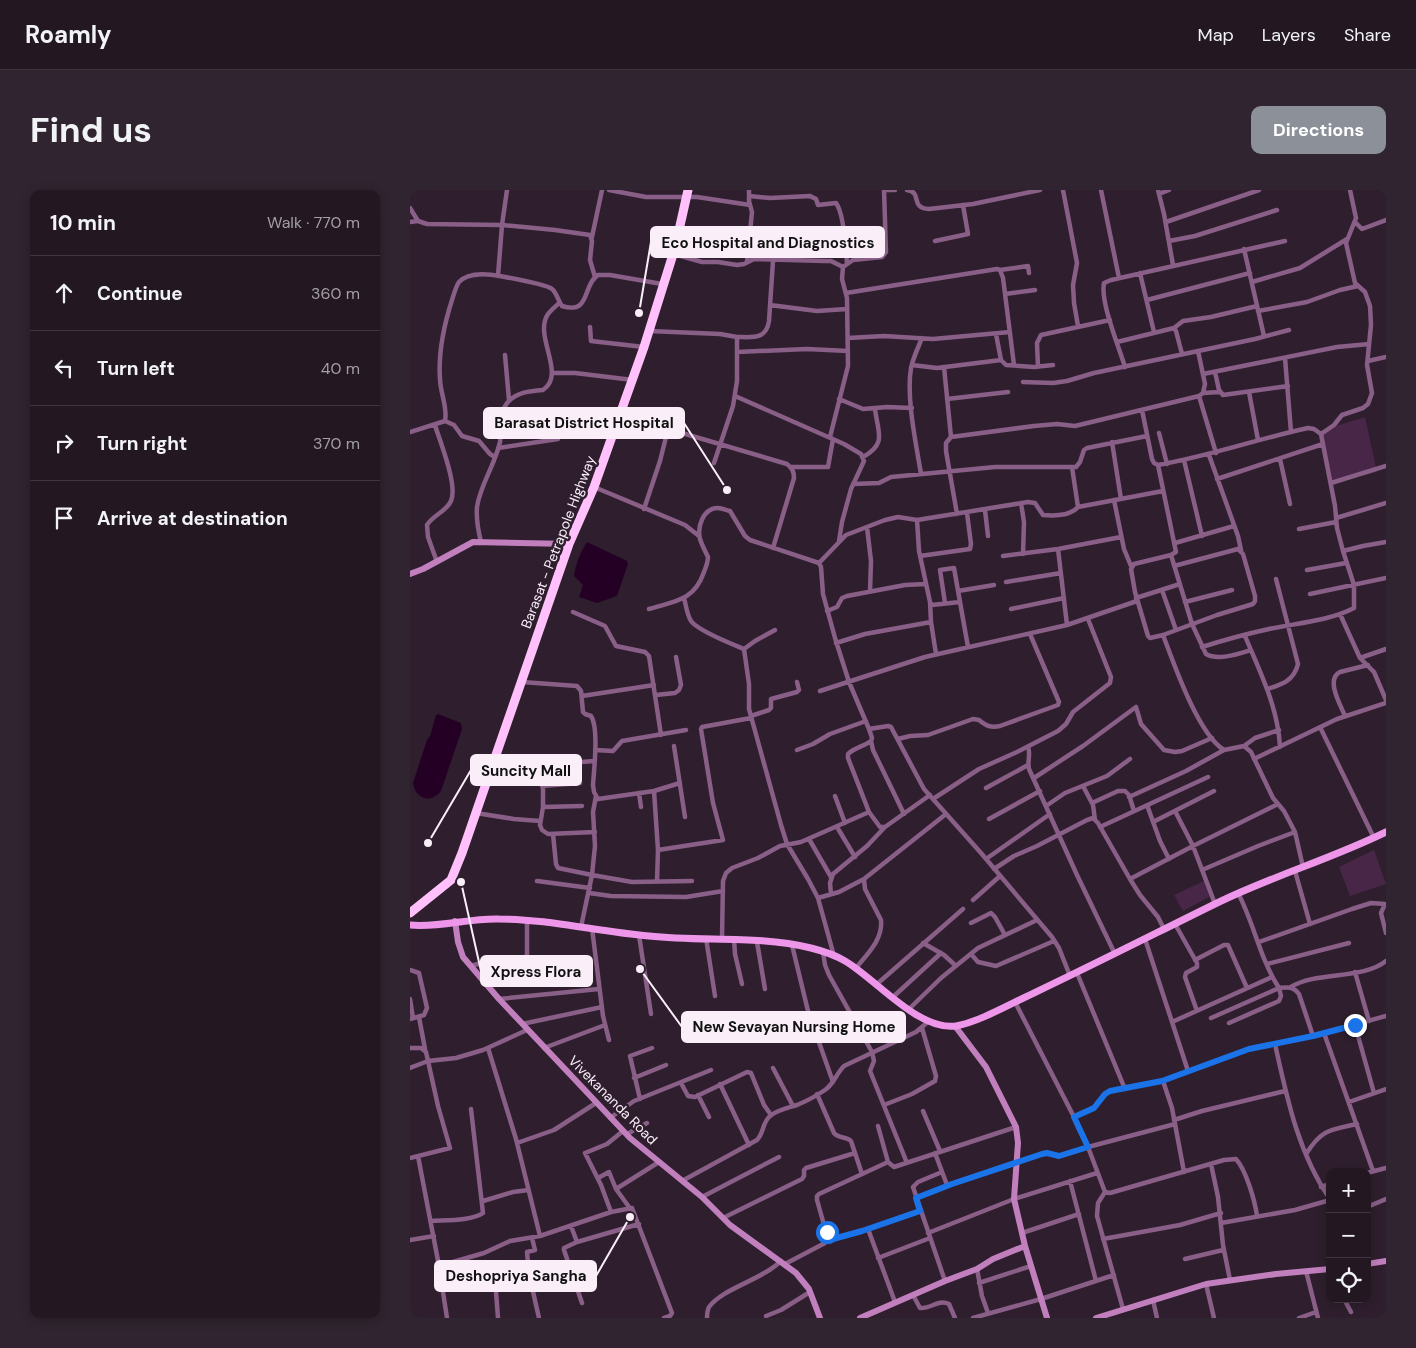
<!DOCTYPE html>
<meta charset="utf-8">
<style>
:root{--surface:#231722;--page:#2f242f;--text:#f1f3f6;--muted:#a39fa5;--line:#403640;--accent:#8c9099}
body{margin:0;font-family:"DM Sans",sans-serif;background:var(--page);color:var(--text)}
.controls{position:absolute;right:15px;bottom:15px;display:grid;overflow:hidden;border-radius:10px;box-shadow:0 2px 12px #0003}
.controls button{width:45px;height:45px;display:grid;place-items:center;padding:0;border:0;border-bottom:1px solid var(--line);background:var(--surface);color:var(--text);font:25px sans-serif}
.stop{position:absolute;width:15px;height:15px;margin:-11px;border:4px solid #1a73e8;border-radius:50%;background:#fff}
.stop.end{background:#1a73e8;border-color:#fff;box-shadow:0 1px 5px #0008}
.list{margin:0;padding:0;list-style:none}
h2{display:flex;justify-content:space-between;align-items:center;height:65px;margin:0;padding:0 20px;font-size:21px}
h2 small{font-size:16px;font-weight:400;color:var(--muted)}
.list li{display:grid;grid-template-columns:32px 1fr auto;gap:15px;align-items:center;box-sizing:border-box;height:75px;padding:0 20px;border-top:1px solid var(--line)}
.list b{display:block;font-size:19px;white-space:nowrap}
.list em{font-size:16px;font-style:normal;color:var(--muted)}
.icon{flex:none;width:28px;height:28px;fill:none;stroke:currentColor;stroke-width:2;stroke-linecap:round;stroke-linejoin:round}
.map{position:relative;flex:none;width:976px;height:1128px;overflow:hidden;border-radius:10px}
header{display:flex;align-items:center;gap:30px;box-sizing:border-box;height:70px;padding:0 25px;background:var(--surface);border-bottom:1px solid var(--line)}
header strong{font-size:24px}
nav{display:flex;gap:28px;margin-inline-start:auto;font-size:18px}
.intro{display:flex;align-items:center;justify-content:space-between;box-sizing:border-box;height:120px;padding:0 30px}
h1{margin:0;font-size:35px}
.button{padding:12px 22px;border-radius:10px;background:var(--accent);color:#fff;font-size:18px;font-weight:700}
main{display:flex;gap:30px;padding:0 30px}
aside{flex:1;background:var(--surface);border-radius:10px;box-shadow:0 2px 12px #0003}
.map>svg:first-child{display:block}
.green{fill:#482647}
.water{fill:#240024}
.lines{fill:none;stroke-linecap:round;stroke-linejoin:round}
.street{stroke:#895f87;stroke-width:4.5}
.secondary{stroke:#c27fbe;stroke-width:6}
.primary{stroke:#ee97ea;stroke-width:7}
.highway{stroke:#ffc0fb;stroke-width:9}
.route{stroke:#1a73e8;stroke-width:6}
.labels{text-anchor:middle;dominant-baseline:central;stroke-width:5;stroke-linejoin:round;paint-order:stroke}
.street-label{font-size:14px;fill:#faeff9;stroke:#2f1f2e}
.leader{fill:none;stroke:#faeff9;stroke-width:2}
.callout-dot{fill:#faeff9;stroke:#2f1f2e;stroke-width:2}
.callout{fill:#faeff9;stroke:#faeff9;stroke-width:2}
.callout-label{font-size:15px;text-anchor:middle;font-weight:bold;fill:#111}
</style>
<header>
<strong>Roamly</strong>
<nav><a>Map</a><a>Layers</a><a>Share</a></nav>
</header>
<div class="intro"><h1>Find us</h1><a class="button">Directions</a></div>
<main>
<aside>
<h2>10 min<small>Walk · 770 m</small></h2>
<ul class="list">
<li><svg class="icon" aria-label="ahead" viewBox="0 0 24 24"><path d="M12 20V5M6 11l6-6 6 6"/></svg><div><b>Continue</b></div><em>360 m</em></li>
<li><svg class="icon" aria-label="left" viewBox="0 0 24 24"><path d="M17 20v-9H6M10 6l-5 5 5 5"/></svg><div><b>Turn left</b></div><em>40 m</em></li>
<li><svg class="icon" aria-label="right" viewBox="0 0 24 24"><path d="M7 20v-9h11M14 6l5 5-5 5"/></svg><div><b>Turn right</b></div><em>370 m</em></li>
<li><svg class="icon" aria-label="arrive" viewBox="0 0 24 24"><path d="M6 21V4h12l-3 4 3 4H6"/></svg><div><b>Arrive at destination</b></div></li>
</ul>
</aside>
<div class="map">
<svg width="976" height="1128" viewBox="0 0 976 1128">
<rect width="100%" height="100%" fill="#2f1f2e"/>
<path class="green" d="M955 227 967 282 923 293 911 243 926 236Z
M964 660 976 694 940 706 929 677Z
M794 691 801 706 773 721 764 705Z"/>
<path class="water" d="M177 352 217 371 218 374 207 406 187 413 169 407 173 395 164 386C166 373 170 363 177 352Z
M28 524 51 533 52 539 31 601C21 614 5 609 3 593L17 550 20 546 26 525Z"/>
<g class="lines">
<path class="street" d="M199 0 236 7H287L340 15
M474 0H485
M497 0C513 2 499 18 519 19L563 14 630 0
M653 0 667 73 663 95 664 113 668 136
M691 0 709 88
M748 0 754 24 763 75
M940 0 946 28 936 53 945 93 955 102 960 116 961 135 957 175 962 203 958 214 953 218 932 225 924 235 911 244 925 316 927 338 933 361 953 356 976 352
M749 4 759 0
M339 6 360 8 400 6 406 9 408 15 426 13C434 23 436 59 437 73
M0 18 8 31 17 34 92 35 145 40 180 45 182 51 180 70 185 87
M0 32 8 31
M756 32 849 0
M945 32 952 39 976 30
M434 46 475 45
M182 47 192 0
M525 51 558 44 553 15
M759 51 785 46 867 20
M834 59 854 146
M264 64 292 72H308L327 75 334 74 344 69 414 71H421L433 77
M337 72 342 22 339 11V0
M590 80 618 76 619 83
M730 83 744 142
M88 86 92 35 97 0
M842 92 890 78 937 49
M436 103 587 79 590 80 593 88 604 175
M595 104 625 100
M737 110 840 83
M360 115 407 121 437 119
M848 121 897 112 930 100 948 96
M180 137 181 151 234 157
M764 138 773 131 801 127 847 116
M239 141 310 144 327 147V162L397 159 438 161
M586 144 591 170 596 175 624 177 643 175
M327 147C343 147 356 150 359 131L363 71
M438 148 474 146 523 149 600 142
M707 152 764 138 766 141 772 164
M95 165 99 210
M875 168 881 242
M958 171 976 167
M502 175 527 178 591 170
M534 177 541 247
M628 177 627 153 631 145 700 130
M715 177C709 157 690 112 694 93L701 90 875 51
M805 182 809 200 813 205 878 196
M143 183H165L223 190
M793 184 927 157 959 154
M613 192 643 193 657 191 684 183 845 149 879 140
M839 202 848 250
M793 203 810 202
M325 206 434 254 451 264 454 271 441 299 432 332 429 351
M789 206 806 263
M429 209 453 219 477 217 502 218
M537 209 598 202
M732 220 742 269 744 273 748 275C800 266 847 249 898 238L904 239 911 244
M211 225 377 274C382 278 384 281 384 288L363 358
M35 231 44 235 52 246 69 251 80 264 85 267
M25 235C30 252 48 295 41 311 36 322 23 325 17 335L18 347 27 372
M0 242 35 231C38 218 30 202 30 189 28 162 34 135 42 110 44 104 46 96 49 92 58 82 79 84 90 86 100 88 136 94 142 99 147 103 148 111 152 116 181 125 172 95 188 85H200L252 94
M749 243 757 274
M702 252 711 309
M88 258 148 249
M799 265 828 346 831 360
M453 267C477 254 468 243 465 219
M870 269 880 314
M774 270 792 346
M304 273 323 216 327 191V162
M748 275 766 362 761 365 724 374 721 379 725 402 738 446 740 448 753 445
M381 277H418L423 249 420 247 438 176 437 108 432 89 433 77 443 70 472 67 476 62 474 0
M511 284C506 253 496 208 501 178 503 168 508 158 512 148
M807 289 913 254
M921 293 976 276
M443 294 469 293 481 287 585 277H666L670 272 674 260 677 258 737 246
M184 297 275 335 289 346
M704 310 714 359 721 376
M611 313 614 332 613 364
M668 317 753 301
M234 319 250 271 258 239
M575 320 578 346
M547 324 536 261V253L541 247 624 236 647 234 665 236 789 206 793 203 795 194 788 161
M926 328 976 313
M507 330 509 361 520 412 522 415 550 412 558 457
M457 337 461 371 460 401
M889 339 926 332
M71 352C68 340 66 329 67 317 70 295 85 275 90 252 92 239 88 223 98 212 107 202 120 201 133 200 157 184 123 146 138 124 141 120 146 116 149 113
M765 353 824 336
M648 359 657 435
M761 365 782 434 796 464C808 471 828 464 841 460
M510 366 560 359 561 354 557 323
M593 366 648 359 711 347
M409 373 436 345 475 330 488 327 507 330 618 312 625 313 633 325C644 326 660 326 668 317L662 277
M764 376 828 359 833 364 845 406V411L843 414 807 425 753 445C764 474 788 544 814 560L834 556 841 562 863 608 874 621 885 642 893 677
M897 380 936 373
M596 392 651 383
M752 400 766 440
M548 401 584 395
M900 404 976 388
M274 408C276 415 277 425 281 431 288 441 322 454 334 459L345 451 365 440
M726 408 770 394
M520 412 521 432 526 464
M775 412 822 400
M535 413 530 380 544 378 550 412
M239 419C265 411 284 411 294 382 296 377 298 372 298 367 295 361 292 355 290 349 287 337 293 318 308 318 312 318 316 320 320 321L335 346 340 350 409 373 411 377 413 404 425 448 439 492 459 539 478 536 481 537 514 599 571 663 642 747 649 758 660 786
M601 419 654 408
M417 421 427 417 432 408 437 406 495 395 516 394
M163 422 195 436 206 456 235 462 239 466 251 545
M930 424 950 468 964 482 976 510
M835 446C850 482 868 517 870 557
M426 453 455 444 521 432
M792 457C814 450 836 444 859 439 887 433 919 431 944 418V395L933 361
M334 459 339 494V519L371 635 377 654 398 689 408 708 424 766
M950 468 976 459
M112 492 167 496 171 501 173 522 175 524 181 526C189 538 184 579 183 595L184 602 188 609 244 601 270 593
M857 499C871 495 884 491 888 474L866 389
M410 501 515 467 657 435 727 411
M246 505 265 503 269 500 271 495 266 467
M172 506 244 495
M341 526 359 520 361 518V509L387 502 389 500 387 492
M935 526C931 516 915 489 930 482L958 475
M910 537 964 648
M488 549 500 546 518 545 563 529 569 530C576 536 581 538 590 536L648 515 649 512 620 444
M461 551 463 560 494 624
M264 556 275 627
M834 556 845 548 869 540
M618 557C621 565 617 571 619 579L667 685 705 764
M185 560 203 561 212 551 276 540
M387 560 403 554 420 544 456 531
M844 569 927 529 976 513
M184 571 133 575V617L130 635 132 640 138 644 185 642
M624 588 673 556 726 517 731 534 754 560 765 562 772 561 802 548
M132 596 170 593
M673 596 683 615 685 630
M576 598 618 575
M244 601 248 660 247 691
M229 603 231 617
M425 606 435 633
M719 607 776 581 814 560
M523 609 569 579 607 562 648 541 656 534 663 522 700 493 701 487 678 429
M682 613 708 601H715L719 605 724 621
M737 615 750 651 759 669
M636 616 655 603 697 586 720 569
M133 617 172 616
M765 621 783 656 868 614
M459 622 470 637H475L520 605
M66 623 104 629 130 631
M579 629 630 601
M743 632 804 601
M427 637 445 667
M690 637 798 587
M143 644 146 674 148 678 182 685 185 656 183 622 186 606
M399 649 421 687
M248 660 313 650 303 613 291 539 292 537 341 528
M576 669 640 624
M584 679 604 666 627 656 677 630 683 628 688 633 720 689 730 705 748 727 754 739
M792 680 848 656 885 642
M885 681 900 734
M720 689 783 656 805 714
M127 691 180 698
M179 703 201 706 276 707 313 701
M828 703C844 733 850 769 869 798 878 797 883 796 889 804L903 846
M421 704 420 693 423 684 457 656 475 637
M408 708 429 702 454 689
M563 710 590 686
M975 714 971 723 976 743
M561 733 581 723 585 727 595 745
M765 734 787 773V777L776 783 775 787 787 821
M171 737 182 685 222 692 282 691
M182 738 193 826 199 850
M229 745 241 824
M296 748 305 806
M312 748 313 691 316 683 322 678 348 668 370 656 391 652 459 622 438 568V564C445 557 453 557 461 551L462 548 459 539
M324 749 325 764 332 794
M735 749 778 881
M347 752 355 799
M849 752 942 719 961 713 975 714
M513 753 534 765 546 776
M382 755 398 821 423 892
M413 762 415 775 419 785 462 862 464 871 460 881 497 973
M561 764 568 772 586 776 644 751
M785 770 814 755H818L837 798
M857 774 939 753
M60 776 68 774 114 769 117 765V730
M446 778C457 764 473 750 471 730L455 699 454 689 536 624
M0 780 9 783 17 818 14 825 0 829
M945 782 959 831
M667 783 715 899
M467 794 553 719
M881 797C906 781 953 790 976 771
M483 807 531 763
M0 809 3 828
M89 809 189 799
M605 812 664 927 678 957 695 1002 700 1003 814 970 826 969C836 980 845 1011 847 1026
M499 819 531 788 568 758 627 730
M9 827 15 859
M801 828 869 798 871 806 869 811 819 833
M762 832 862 787
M112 834 192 817
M945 835 964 903
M914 843 963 981
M865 854C877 908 888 963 920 1009
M0 858H11L16 862 28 916 40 958 0 968
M78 858 106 949 130 1046
M134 858 195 835
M0 878 18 871 46 868 73 860 117 840
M363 878 383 916
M224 888 256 875
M753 891 762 918 774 982
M271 893 278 906 285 907 337 882 341 883 354 915 361 925
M310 894 339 955
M407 904 424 943C429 949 436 946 441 951L452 984
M288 905 299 927
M230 909 220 866 242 858
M939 912 976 899
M474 915 502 904 525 891 526 886 512 838
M513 921 530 961
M664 927 684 918 695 904 700 901 753 891 839 859 903 846 976 826
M200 928 224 911 301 880
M764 930 792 921 875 901
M468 936 478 972 484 977 606 937
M217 944 237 933
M107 953 144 940 186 913
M525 963 537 995
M896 964C912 939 920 940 947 934
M8 966 29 1076 37 1128
M801 974 808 1007 813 1055 820 1090
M532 982 508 992 503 997 535 1091
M957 983 976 978
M188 988 199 982 206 999 219 1017
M272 991 347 950C354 943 352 934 359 927 366 920 378 918 387 915 397 911 406 906 415 900 424 894 426 884 434 876L506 842 519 831
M660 991 686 1091
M911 997 920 994
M206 999 249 972
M695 1002 688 1013 687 1026 713 1119
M292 1007 369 967
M506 1008 541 994 632 964 637 963 649 966 656 964 678 957 765 934
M73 1011 103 1002 118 1000
M957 1017 976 1009
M201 1022 191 995 175 963 197 954 213 941
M313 1028 392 989 394 986V980L396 978 445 963
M21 1031C35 1030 62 1031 73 1023L61 919
M811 1033 885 1020 920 1010
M161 1036 167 1052 154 1058V1060L172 1113
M458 1039 485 1112
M518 1043 604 1009 687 983
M612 1043 669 1024
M122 1048 125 1060 117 1062 119 1084 129 1128
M418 1049H423L458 1039 510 1021
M693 1049 770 1035 811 1023
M0 1050 24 1046
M167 1052 229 1034
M468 1068 520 1048
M775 1069 813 1060
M375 1074 415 1053 418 1049 407 1010V1006L409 1004 478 972
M29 1076 74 1063 100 1051 130 1046 201 1022 222 1018 262 1123 260 1126 254 1128
M567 1079 572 1106 578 1123
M896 1081 908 1128
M85 1089 88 1128
M32 1091 56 1087 85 1089 104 1085 131 1082 159 1075
M569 1093 621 1076
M796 1094 804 1128
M503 1105 510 1118C521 1119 528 1109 539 1114L545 1128
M934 1109 941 1122
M743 1110 747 1128
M356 1126 371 1120 400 1102
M297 1128C297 1124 297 1121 299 1117 313 1098 352 1090 371 1071
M563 1128 631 1109 704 1085
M889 1128 906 1122"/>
<path class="secondary" d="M0 384 13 379 63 352 159 354
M45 731 48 752 53 767 89 809 220 948 292 1007 320 1035 386 1083 399 1099 410 1128
M545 836 576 877 606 937 608 953 604 1009 615 1056 637 1128
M957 1074 976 1071
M450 1128 535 1091 567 1079 583 1069 615 1056
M686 1128 796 1094 866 1084 920 1079"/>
<path class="primary" d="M0 735C29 738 59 728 89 729 139 729 189 742 239 746 293 752 348 745 401 758 413 761 425 765 435 771 466 789 508 841 546 836 569 832 602 813 624 803 685 774 746 743 807 713 862 686 921 669 976 642"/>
<path class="highway" d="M0 723 41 690 52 663 159 354 184 297 234 157 265 58 278 0"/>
</g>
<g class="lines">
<path class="route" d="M417 1042 418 1049H423L452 1041 510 1021 506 1008 542 994 632 964 637 963 649 966 678 957 664 927 684 918 695 904 700 901 752 891 839 859 903 846 945 835"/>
</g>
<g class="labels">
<g class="street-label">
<text transform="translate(148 352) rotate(-69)">Barasat - Petrapole Highway</text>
<text transform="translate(203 910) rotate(45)">Vivekananda Road</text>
</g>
</g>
<path class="leader" d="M229 123L241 52M317 300L274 233M18 653L61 580M51 692L71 781M230 779L272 837M220 1027L186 1086"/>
<g class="callout-dot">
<circle cx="229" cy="123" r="5"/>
<circle cx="317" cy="300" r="5"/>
<circle cx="18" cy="653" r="5"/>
<circle cx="51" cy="692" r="5"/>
<circle cx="230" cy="779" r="5"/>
<circle cx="220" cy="1027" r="5"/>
</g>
<g class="callout">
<rect x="241" y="37" width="233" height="30" rx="5"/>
<rect x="74" y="218" width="200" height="30" rx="5"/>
<rect x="61" y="565" width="110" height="30" rx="5"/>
<rect x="71" y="766" width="111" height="30" rx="5"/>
<rect x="272" y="822" width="223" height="30" rx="5"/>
<rect x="25" y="1071" width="161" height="30" rx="5"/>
</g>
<g class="callout-label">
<text x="358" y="58">Eco Hospital and Diagnostics</text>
<text x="174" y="238">Barasat District Hospital</text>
<text x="116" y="586">Suncity Mall</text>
<text x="126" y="787">Xpress Flora</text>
<text x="384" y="842">New Sevayan Nursing Home</text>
<text x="106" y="1091">Deshopriya Sangha</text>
</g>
</svg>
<div class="controls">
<button>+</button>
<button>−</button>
<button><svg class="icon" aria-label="locate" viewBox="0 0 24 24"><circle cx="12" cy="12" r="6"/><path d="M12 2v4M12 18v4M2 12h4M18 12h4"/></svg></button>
</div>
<div class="stop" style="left:417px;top:1042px"></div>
<div class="stop end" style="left:945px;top:835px"></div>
</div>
</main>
